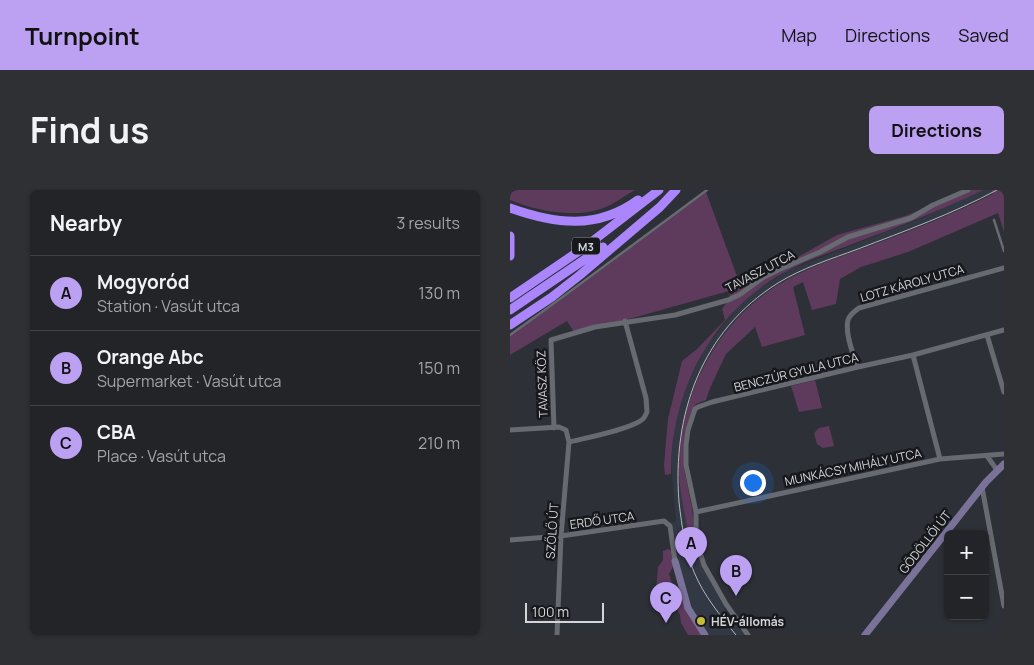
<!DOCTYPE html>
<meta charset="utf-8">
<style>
:root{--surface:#222428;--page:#2e3034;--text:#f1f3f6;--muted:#a2a4a8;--line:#3f4145;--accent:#bca0f2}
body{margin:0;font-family:Manrope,sans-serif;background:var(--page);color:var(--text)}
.controls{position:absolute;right:15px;bottom:15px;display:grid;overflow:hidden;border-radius:8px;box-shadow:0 1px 4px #0004}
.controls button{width:45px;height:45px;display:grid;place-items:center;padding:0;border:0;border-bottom:1px solid var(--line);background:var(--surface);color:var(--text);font:25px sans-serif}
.scale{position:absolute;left:15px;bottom:12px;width:79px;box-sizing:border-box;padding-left:5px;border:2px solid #d3d5d8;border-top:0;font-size:14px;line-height:18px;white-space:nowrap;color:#d3d5d8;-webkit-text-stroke:4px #17181b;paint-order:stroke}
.you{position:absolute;left:242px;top:292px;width:18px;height:18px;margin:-12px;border:4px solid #fff;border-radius:50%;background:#1a73e8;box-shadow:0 0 0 8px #1a73e833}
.badge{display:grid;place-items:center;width:32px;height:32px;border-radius:50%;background:var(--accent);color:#111;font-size:16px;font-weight:700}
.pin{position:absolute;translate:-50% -41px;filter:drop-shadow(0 1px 2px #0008)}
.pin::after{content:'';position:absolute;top:26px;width:18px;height:15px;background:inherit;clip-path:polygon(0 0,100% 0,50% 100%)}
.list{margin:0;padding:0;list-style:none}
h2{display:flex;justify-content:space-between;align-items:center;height:65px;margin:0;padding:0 20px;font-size:21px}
h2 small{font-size:16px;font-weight:400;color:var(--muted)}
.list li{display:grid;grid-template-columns:32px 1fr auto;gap:15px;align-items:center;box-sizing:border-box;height:75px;padding:0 20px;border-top:1px solid var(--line)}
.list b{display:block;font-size:19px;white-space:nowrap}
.list p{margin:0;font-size:16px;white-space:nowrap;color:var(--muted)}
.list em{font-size:16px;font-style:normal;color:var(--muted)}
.map{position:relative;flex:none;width:494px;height:445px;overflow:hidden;border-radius:8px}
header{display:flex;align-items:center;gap:30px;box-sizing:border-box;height:70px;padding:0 25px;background:var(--accent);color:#111}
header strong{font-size:24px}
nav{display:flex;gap:28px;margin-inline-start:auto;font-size:18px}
.intro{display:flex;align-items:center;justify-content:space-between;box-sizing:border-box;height:120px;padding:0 30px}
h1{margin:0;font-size:35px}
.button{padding:12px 22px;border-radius:8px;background:var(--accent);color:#111;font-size:18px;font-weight:700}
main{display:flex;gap:30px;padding:0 30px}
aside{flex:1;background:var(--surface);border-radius:8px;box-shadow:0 1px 4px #0004}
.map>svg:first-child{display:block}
.built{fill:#323844}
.green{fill:#5e3b5c}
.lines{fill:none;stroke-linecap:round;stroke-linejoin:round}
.lane{stroke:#676a71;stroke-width:2.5}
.street{stroke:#676a71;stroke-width:5}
.secondary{stroke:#7b729a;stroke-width:7}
.highway{stroke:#aa85fb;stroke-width:9}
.tram{stroke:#b4b7ba;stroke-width:1}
.poi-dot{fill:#c7bb3c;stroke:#17181b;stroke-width:2}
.labels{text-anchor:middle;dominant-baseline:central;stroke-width:5;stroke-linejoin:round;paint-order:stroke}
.shield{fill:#17181b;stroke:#9b9c9f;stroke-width:1}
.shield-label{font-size:11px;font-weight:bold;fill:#d3d5d8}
.street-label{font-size:12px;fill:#d3d5d8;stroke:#17181b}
.poi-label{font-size:12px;font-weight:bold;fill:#d3d5d8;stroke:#17181b;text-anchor:start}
</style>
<header>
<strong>Turnpoint</strong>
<nav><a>Map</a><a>Directions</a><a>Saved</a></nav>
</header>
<div class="intro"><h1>Find us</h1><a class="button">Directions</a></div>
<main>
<aside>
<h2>Nearby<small>3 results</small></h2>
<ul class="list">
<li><span class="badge">A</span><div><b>Mogyoród</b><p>Station · Vasút utca</p></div><em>130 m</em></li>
<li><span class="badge">B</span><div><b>Orange Abc</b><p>Supermarket · Vasút utca</p></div><em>150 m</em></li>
<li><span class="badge">C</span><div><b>CBA</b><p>Place · Vasút utca</p></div><em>210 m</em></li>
</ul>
</aside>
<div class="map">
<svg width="494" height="445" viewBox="0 0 494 445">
<rect width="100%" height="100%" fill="#2d3036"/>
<path class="built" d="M473 0H491L422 32 297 80 274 91 247 110 232 124 207 155 192 180 182 203 176 224 169 269 171 303 180 349 185 352 192 374 216 417 214 419 235 445H197L180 419 168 377 161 333 166 331 161 273 165 231 176 196 197 155 228 117 243 103 277 81 417 26Z"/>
<path class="green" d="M0 0H125C114 6 103 15 91 19 62 28 27 21 0 10Z
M458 0H473C430 21 385 38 340 55 319 63 297 70 277 81 203 120 160 201 161 284L155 285 154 275 158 229 172 171 187 159 215 130 212 119 220 108 219 101 112 131 64 142 57 131 0 165V145L51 110 196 2 231 97 254 81 256 85 327 45 395 26Z
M482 0H494V42L488 23 398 62 351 77 330 89 326 114 302 120 293 92 283 97 295 145 252 157 245 137 216 164 200 198 196 210 186 214 183 220 174 264V278L182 318 185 352 182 354 180 349C175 327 170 305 169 282 167 207 208 129 273 92 299 77 327 68 354 58 398 42 441 25 483 4Z
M305 190 312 218 289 222 281 196Z
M319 236 324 256 313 258 307 254 304 243 309 238Z
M158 359 163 362 164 375 159 384 164 399 173 409 194 445H178L171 433 170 425 159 405 160 401 154 398 152 404 148 405 146 401 148 377 153 370V361Z"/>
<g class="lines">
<path class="lane" d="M484 30 494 61
M0 145 54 106 197 0"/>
<path class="street" d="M477 145 494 202
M403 165 430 269
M348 177C343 165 335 142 338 130 340 124 345 121 349 118L494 78
M44 238 41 150 85 137 165 125 218 110 229 105 254 87 268 80 310 62 338 47 401 28 423 15 458 0
M0 240 49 237 56 240 59 252 51 346 47 445
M59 252C75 248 122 239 133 229 135 227 136 224 137 222L136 208 115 131
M477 266 487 280
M472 297 494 416
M186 322 430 269 494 264
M0 350 51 346 154 331 160 336 165 371
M238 445 216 414 194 375 186 350V322L176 275V255L178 240 185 219 188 217 202 212 348 177 403 165 494 140"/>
<path class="secondary" d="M165 371 178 418 195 445
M355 445 476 292 494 274"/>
<path class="highway" d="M0 18C45 34 87 40 128 10
M0 46V66
M0 108 75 57 149 0
M0 120 93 57
M0 135 42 107 70 85 150 17 166 0"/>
<path class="tram" d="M226 445C210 425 194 406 184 382 175 360 172 337 169 312 162 225 191 141 268 93 292 78 321 69 348 59 395 41 442 24 487 0"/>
</g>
<circle class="poi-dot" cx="191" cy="431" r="5"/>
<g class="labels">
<rect class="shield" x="62" y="47.5" width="28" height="17" rx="4"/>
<g class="shield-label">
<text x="76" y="56">M3</text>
</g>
<g class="street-label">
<text transform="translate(250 81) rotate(-28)">TAVASZ UTCA</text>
<text transform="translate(402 93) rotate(-16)">LOTZ KÁROLY UTCA</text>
<text transform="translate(286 182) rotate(-14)">BENCZÚR GYULA UTCA</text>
<text transform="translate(32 194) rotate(-92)">TAVASZ KÖZ</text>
<text transform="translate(343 277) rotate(-12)">MUNKÁCSY MIHÁLY UTCA</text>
<text transform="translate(92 330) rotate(-8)">ERDŐ UTCA</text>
<text transform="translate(42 341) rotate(-86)">SZŐLŐ ÚT</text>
<text transform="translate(415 352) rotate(-52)">GÖDÖLLŐI ÚT</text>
</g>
<g class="poi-label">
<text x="201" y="431">HÉV-állomás</text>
</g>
</g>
</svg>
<div class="controls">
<button>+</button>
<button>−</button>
</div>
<div class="scale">100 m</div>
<div class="you"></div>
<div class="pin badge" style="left:181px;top:378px">A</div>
<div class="pin badge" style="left:226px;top:406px">B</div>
<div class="pin badge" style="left:156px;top:433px">C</div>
</div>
</main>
